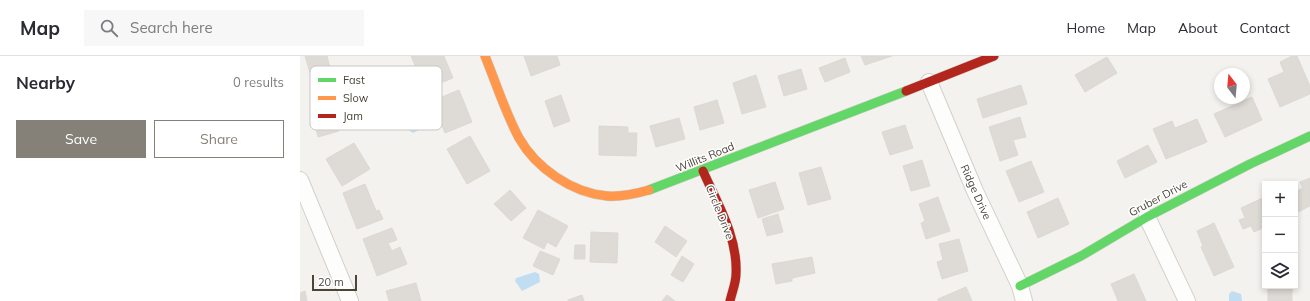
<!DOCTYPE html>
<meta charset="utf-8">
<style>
:root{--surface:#fff;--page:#f7f7f7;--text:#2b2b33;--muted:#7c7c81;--line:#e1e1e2;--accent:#868178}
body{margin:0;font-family:Mulish,sans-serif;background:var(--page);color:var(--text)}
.controls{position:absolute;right:12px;bottom:12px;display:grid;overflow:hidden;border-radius:0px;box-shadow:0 2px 6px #0003}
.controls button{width:36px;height:36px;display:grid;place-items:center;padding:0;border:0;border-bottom:1px solid var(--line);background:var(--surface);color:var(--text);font:20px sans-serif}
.compass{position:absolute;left:914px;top:12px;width:36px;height:36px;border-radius:50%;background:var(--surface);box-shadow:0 2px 6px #0003;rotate:344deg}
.scale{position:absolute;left:12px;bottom:10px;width:45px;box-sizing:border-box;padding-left:4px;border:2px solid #4b4439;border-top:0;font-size:11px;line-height:14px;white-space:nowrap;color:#4b4439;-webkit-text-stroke:3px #fff;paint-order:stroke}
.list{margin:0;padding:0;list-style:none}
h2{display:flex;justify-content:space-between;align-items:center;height:52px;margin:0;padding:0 16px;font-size:17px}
h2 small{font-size:13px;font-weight:400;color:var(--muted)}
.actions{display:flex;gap:8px;padding:12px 16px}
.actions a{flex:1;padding:9px 0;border:1px solid var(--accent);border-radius:0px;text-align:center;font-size:14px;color:var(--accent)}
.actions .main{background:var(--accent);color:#fff}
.icon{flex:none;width:22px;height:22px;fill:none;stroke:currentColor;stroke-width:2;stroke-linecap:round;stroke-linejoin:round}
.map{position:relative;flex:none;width:1010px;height:245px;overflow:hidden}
header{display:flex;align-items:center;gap:24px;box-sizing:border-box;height:56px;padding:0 20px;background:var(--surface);border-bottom:1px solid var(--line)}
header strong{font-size:19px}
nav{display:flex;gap:22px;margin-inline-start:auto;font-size:14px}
.search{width:280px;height:36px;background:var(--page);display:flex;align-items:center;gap:10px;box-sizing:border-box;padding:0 14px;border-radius:0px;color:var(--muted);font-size:15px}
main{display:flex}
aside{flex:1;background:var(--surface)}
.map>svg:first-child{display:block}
.water{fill:#c0ddf1}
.building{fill:#dedbd6;stroke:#dcd9d4}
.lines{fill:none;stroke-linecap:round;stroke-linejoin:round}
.street-casing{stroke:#d2d0cb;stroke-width:18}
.fast-casing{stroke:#d3cfc5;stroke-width:10}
.slow-casing{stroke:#d3cfc5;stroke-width:10}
.jam-casing{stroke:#d3cfc5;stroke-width:10}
.street{stroke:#fdfdfc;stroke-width:16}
.fast{stroke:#63d668;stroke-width:9}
.slow{stroke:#ff974d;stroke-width:9}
.jam{stroke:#b3261e;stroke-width:9}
.labels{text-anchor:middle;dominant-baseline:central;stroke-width:3;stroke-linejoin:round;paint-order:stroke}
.street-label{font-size:11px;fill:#4b4439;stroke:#fff}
.key{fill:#fff;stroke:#c9c7c4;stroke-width:1}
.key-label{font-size:11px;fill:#4b4439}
</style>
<header>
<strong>Map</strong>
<div class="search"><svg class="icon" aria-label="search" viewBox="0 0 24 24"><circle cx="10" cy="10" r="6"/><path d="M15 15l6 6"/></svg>Search here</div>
<nav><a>Home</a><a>Map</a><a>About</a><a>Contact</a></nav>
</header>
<main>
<aside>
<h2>Nearby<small>0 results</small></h2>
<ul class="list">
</ul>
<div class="actions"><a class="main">Save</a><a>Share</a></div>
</aside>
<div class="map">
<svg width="1010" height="245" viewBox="0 0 1010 245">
<rect width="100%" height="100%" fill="#f4f2ee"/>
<path class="water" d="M117 51H123L127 56 130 57 129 62H126L121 67 119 74 113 77 107 73C105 62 107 56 117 51Z
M235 216 239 218 240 226 222 235 215 225 216 222Z
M932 235 941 238 942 245H929V238Z"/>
<path class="building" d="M5 0H27L33 22 13 27Z
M111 0H144L153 22 125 33Z
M224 0H257L260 9 231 20Z
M561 0H592L565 9Z
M992 0H997L1010 30V38L980 51 968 23 984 16 980 6Z
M807 1 817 17 785 36 775 19Z
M545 2 550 16 525 26 519 12Z
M501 13 507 33 484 40 478 20Z
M456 19 466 51 442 58 433 27Z
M721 29 727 48 683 62 677 43Z
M159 34 172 66 145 77 132 45Z
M261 39 270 65 254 71 245 45Z
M952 41 962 64 925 81 914 58Z
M417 44 424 67 400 74 394 51Z
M31 48 39 75 18 81 11 53Z
M720 61 726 81 713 84 718 99 700 105 689 71Z
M379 62 385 83 356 91 350 70Z
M897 63 907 86 866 103 853 73 872 65 875 72Z
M605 69 613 92 590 99 582 76Z
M299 70 328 71V77H337L336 100 299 99Z
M170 80 190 115 167 128 147 93Z
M54 87 70 113 42 130 26 103Z
M848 89 857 106 825 122 817 105Z
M622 104 630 130 611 135 603 110Z
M731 105 744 136 719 146 706 115Z
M521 111 531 143 508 149 499 117Z
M1010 122V150L996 157 995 136 1003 132 1000 126Z
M475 126 484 153 458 162 449 134Z
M65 128 76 155 79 154 83 163 57 173 43 137Z
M210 134 226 152 211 165 194 148Z
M638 141 650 175 626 183 621 167 625 165 619 148Z
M965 141V171L954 176 951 170 943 173 939 164 945 162 941 152Z
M758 142 769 168 738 182 727 156Z
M238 154 268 170 256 191 247 186 244 193 223 182Z
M478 158 483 176 467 180 462 163Z
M914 167 934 211 914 220 901 191 903 190 897 175Z
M365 170 387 185 376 201 355 186Z
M92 172 97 184 88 187 92 195 100 191 107 208 77 220 63 183Z
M291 176 318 177 317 207 290 206Z
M659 183 668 215 642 223 637 206 643 204 639 188Z
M275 189H285V203H274Z
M240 195 260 203 253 219 233 210Z
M382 200 394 208 383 226 371 219Z
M512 201 515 217 492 222V225L476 228 472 208Z
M834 218 846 245H818L811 228Z
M116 227 121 245H89L86 235Z
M666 231 672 245H638V243Z
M968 233H992V245H968Z
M5 235 7 245H0V237Z
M282 239 284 245H268V244Z
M367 239 375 245H362Z"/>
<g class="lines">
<g class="street-casing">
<path id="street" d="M629 26 675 135 720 230 724 245
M0 124 50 245
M847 161 887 245"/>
</g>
<g class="fast-casing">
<path id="fast" d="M349 134 606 35
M720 230 781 200 847 161 950 108 1010 80"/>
</g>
<g class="slow-casing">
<path id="slow" d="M185 0C196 27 205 56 219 82 236 112 272 137 307 140 322 141 335 138 349 134"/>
</g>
<g class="jam-casing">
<path id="jam" d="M606 35 694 0
M403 115C417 147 438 181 436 218 436 227 432 236 430 245"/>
</g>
<use href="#street" class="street"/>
<use href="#fast" class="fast"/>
<use href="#slow" class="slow"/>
<use href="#jam" class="jam"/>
</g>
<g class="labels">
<g class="street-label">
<text transform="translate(405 101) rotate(-22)">Willits Road</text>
<text transform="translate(676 136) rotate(66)">Ridge Drive</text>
<text transform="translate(858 142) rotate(-28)">Gruber Drive</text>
<text transform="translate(420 156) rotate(68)">Circle Drive</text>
</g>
</g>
<rect x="10" y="10" width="132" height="64" rx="6" class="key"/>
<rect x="18" y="22" width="18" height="4" fill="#63d668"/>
<rect x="18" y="40" width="18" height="4" fill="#ff974d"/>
<rect x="18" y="58" width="18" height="4" fill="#b3261e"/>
<g class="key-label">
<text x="43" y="28">Fast</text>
<text x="43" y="46">Slow</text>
<text x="43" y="64">Jam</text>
</g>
</svg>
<div class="controls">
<button>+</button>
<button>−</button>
<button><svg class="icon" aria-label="layers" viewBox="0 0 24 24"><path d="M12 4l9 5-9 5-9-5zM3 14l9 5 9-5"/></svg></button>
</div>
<svg class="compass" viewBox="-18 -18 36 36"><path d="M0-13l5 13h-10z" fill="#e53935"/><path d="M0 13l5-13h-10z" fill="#7c7c81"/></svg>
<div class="scale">20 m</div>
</div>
</main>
